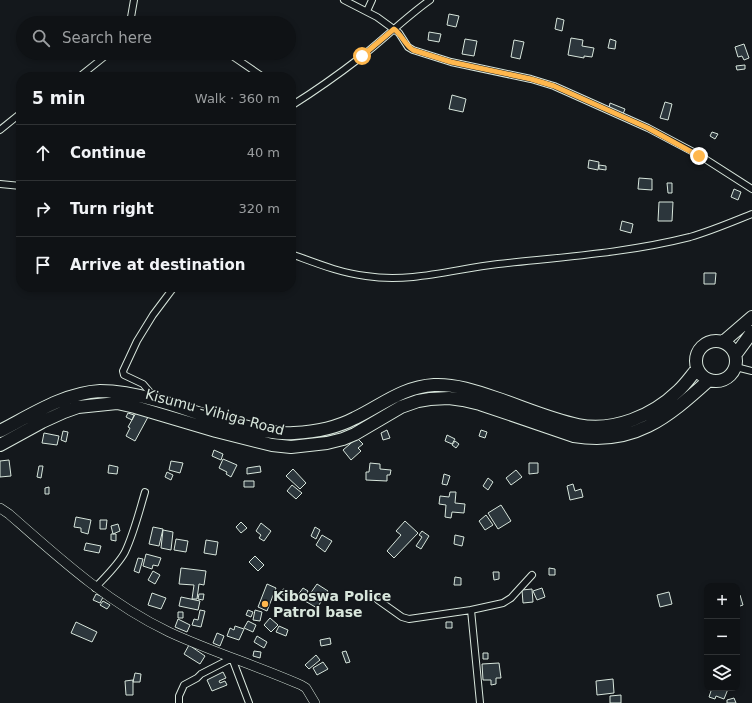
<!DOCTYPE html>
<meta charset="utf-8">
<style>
:root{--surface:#0f1215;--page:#1d2022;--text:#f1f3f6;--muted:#9b9ea0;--line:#2f3234}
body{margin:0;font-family:"DejaVu Sans",sans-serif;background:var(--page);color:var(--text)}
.controls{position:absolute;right:12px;bottom:12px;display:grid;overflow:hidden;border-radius:8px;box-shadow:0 2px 6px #0003}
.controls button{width:36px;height:36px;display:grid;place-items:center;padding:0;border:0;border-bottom:1px solid var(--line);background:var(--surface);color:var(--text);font:20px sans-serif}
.stop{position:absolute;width:12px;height:12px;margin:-9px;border:3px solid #ffb74d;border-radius:50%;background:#fff}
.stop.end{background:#ffb74d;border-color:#fff;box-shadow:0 1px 4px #0008}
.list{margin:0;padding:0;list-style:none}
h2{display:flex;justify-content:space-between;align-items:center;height:52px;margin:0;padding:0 16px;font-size:17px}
h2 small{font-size:13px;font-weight:400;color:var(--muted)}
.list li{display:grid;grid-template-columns:26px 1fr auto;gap:12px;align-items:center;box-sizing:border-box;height:56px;padding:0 16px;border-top:1px solid var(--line)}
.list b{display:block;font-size:15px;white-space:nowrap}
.list em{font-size:13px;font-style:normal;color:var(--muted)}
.icon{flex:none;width:22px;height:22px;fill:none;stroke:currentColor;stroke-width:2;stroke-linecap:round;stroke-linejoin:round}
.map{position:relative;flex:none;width:752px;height:703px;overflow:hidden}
.search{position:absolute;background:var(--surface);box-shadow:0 2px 6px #0003;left:16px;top:16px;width:280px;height:44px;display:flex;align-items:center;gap:10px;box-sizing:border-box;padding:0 14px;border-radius:22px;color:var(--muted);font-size:15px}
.panel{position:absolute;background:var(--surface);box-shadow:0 2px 6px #0003;left:16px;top:72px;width:280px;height:220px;border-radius:16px}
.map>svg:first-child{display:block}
.building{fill:#2c363c;stroke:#d8e6dc}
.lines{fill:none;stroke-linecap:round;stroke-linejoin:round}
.street-casing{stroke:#d8e6dc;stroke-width:8}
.secondary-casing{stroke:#d8e6dc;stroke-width:10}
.highway-casing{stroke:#d8e6dc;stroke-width:14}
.street{stroke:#14181c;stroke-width:6}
.secondary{stroke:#14181c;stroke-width:9}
.highway{stroke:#14181c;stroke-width:12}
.route{stroke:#ffb74d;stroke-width:5}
.poi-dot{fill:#ffb74d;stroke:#14181c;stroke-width:1.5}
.labels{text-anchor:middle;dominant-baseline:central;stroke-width:3;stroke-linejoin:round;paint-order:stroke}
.street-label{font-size:14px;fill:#d8e6dc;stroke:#14181c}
.poi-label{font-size:14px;font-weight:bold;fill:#d8e6dc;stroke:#14181c;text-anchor:start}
</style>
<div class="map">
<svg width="752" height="703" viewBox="0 0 752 703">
<rect width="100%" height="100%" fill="#14181c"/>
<path class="building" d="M449 14 459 16 456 27 447 25Z
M557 18 564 20 562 31 555 29Z
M429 32 441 34 439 42 428 40Z
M571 38 583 40 582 46 594 48 592 57 584 56V58L568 55Z
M465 39 477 41 474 56 462 54Z
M610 39 616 41 615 49 608 48Z
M514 40 524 42 520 59 511 57Z
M744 44 749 58 744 60 742 56 738 57 735 47Z
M745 65V69L737 70 736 66Z
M452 95 466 99 463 112 449 109Z
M665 102 672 104 668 120 660 118Z
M610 103 625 109 623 114 609 108Z
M712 132 718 134 715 139 710 136Z
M589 160 599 162 598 170 588 168Z
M599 165 606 166V170L599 169Z
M639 178 652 179V190L638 189Z
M667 183H672V193H668Z
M734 189 741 192 738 200 731 197Z
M659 202H673L672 221H658Z
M622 221 633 224 631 233 620 230Z
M704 273H716L715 284H704Z
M137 411 148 417 135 441 126 436 130 428 128 427Z
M128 413 134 415 132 420 126 417Z
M387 430 390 438 383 440 381 433Z
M481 430 487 432 485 438 479 436Z
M63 431 68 432 66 442 61 440Z
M44 433 59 436 57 445 42 443Z
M447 435 455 439 452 444 445 441Z
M357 438 363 444 358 448 361 451 351 460 343 450Z
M455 441 459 444 456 448 452 445Z
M214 450 223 454 221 460 212 456Z
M223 459 237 465 231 477 226 474 227 472 219 468Z
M9 460 11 476 0 477V461Z
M171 461 183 463 180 473 169 470Z
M370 463 380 464V469L391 470 390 475H387V481L366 480V472H369Z
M529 463H538V473L529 474Z
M109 465 118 467 117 474 108 473Z
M39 466H43L41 478 37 477Z
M260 466 261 472 247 474V468Z
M293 469 306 483 300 489 286 476Z
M516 470 522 477 511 485 506 478Z
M167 472 173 475 171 480 165 477Z
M444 474 450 476 447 485 442 484Z
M488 478 493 482 488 490 483 486Z
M244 481H254V487H244Z
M573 484 575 491 581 489 583 497 570 500 567 486Z
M292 485 302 493 296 499 287 491Z
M49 487V494H45V488Z
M450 492H456L455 503 465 504 464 513 452 512 451 518 445 517 446 505 439 504 440 496 449 497Z
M501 505 511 521 498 529 488 513Z
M486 515 493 525 485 530 479 521Z
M76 517 91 520 88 534 81 532V528L74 527Z
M100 520H107L106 529H100Z
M405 521 418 533 394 558 387 551 401 535 396 531Z
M241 522 247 528 241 533 236 527Z
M261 523 271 531 264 541 259 538 261 535 256 531Z
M118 524 120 531 113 534 111 526Z
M153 527 163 529 159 546 149 544Z
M315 527 320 530 316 539 311 536Z
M163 530 173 532 171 550 161 548Z
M422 531 429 536 421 549 416 546 422 537 419 535Z
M111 534H116V541L111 540Z
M322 535 332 541 325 552 316 545Z
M455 535 464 537 462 546 454 544Z
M176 539 188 541 186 552 174 550Z
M206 540 218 542 216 555 204 553Z
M86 543 101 546 99 553 84 550Z
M146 554 161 558 158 566 153 565 152 569 143 566Z
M255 556 264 565 258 571 249 562Z
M138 558 143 559 139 573 134 571Z
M181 568 206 571 204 585 199 584 197 599H192L194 585 179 584Z
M549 568 555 569V575H549Z
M153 571 160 575 155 584 148 580Z
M493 572H499V579L494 580Z
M455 577 461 578V585H454Z
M267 584 276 588 267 611 258 607Z
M317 584 328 591 317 608 305 601Z
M303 588 308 591 304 598 298 595Z
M542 588 545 597 537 600 533 591Z
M283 589 290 591 288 597 281 594Z
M532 589 533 602 523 603 522 590Z
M669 592 672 604 660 607 657 595Z
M152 593 166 598 161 609 148 605Z
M96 594 103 597 100 603 93 600Z
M199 594H204L203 600 198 599Z
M740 595 743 605 737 607V596Z
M181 597 200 601 198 610 179 606Z
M103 601 110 605 107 609 100 605Z
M200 610 205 611 201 627 192 625 194 619 198 620Z
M248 610 253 612 251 617 246 615Z
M255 610 262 612 260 621 253 620Z
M178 612H183V618H178Z
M270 618 278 625 271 632 264 625Z
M178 619 190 625 187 632 175 627Z
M248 621 256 625 253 632 244 628Z
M76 622 97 632 92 642 71 633Z
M446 622H452V628H446Z
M235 626 244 629 239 640 227 636 230 628 234 630Z
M279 626 288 630 286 636 276 632Z
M217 633 224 636 220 646 213 643Z
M257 636 267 642 264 648 254 642Z
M330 638 331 644 321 646 320 640Z
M189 645 205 656 200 664 184 654Z
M254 651 261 652 260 658 253 656Z
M346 651 350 662 346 663 342 652Z
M483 653H488V659H483Z
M316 655 320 660 309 669 305 665Z
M323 662 328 669 317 675 313 668Z
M499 663 501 678H496V684L491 685V680H483L482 664Z
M223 672 226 678 219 681 220 683 225 681 227 685 212 691 207 680Z
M135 673 141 674 140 682H133Z
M613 679 614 693 597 695 596 681Z
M133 680V695H126L125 681Z
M712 688 728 689 724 699 716 696 715 699 709 697Z
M621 695V703H610V696Z
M734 698 736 703H727V700Z"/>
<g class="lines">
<g class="street-casing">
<path id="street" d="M344 0 377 17 399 33 408 47 413 50 451 62 531 79 554 86 648 128 699 155 752 189
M367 11 372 0
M130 23 134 0
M228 53 263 77
M79 77 109 53
M291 106C315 91 339 74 361 57 385 38 406 17 430 0
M0 130 21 113
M0 184 21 186
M291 254C316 263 340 273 366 276 412 283 454 269 498 264 562 257 627 253 690 237 711 231 732 222 752 214
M736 367 752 371
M155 398 143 384 124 375 123 371 137 341 153 315 174 287
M95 588C105 577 118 565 125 552 134 533 139 512 145 492
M378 600 402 617 409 619 471 610 480 703
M471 610 503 603 511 598 532 575
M179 703V696L184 685 197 678 201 674 232 658 249 703"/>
</g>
<g class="secondary-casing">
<path id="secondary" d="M0 508 9 514C59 558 108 603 169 632 212 652 258 666 301 685L306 688 315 703"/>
</g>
<g class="highway-casing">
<path id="highway" d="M696 361a20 20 0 1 1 40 0a20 20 0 1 1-40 0Z
M723 342 752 317
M736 354 752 332
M0 431C31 415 64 393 100 391 119 391 138 395 156 400 180 406 203 416 228 422 249 427 272 435 294 433 316 432 336 428 355 418 382 405 402 387 434 385 455 384 476 391 496 398 523 407 550 419 578 425 614 432 652 416 678 391 685 385 691 376 697 369
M0 445 42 422 64 412 78 407 117 403 135 407 216 431 272 445 291 447 327 443 343 439 355 434 401 407 418 401 430 399 449 398 463 400 480 404 574 436C634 446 667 418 709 380"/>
</g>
<use href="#street" class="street"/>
<use href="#secondary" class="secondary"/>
<use href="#highway" class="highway"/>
</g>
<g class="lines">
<path class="route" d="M362 56 394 29C402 35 405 45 413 50L451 62 531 79 554 86 648 128 699 156"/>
</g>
<circle class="poi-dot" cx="265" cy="604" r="4"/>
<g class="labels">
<g class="street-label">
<text transform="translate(215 412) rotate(15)">Kisumu -Vihiga Road</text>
</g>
<g class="poi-label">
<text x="273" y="596">Kiboswa Police<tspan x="273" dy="16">Patrol base</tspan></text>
</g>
</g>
</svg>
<div class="controls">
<button>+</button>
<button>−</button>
<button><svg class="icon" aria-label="layers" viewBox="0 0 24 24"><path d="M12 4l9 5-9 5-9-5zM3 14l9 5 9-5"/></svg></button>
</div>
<div class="stop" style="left:362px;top:56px"></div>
<div class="stop end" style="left:699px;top:156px"></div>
<div class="search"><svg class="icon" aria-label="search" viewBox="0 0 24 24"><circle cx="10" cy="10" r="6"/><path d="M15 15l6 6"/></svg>Search here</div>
<section class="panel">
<h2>5 min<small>Walk · 360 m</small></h2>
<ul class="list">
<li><svg class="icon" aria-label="ahead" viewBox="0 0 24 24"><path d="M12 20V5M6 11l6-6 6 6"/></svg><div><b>Continue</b></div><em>40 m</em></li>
<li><svg class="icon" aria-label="right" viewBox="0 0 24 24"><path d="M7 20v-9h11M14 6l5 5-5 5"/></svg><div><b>Turn right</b></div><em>320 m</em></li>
<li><svg class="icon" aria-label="arrive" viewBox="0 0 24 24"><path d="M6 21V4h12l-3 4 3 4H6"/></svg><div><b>Arrive at destination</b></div></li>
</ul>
</section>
</div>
